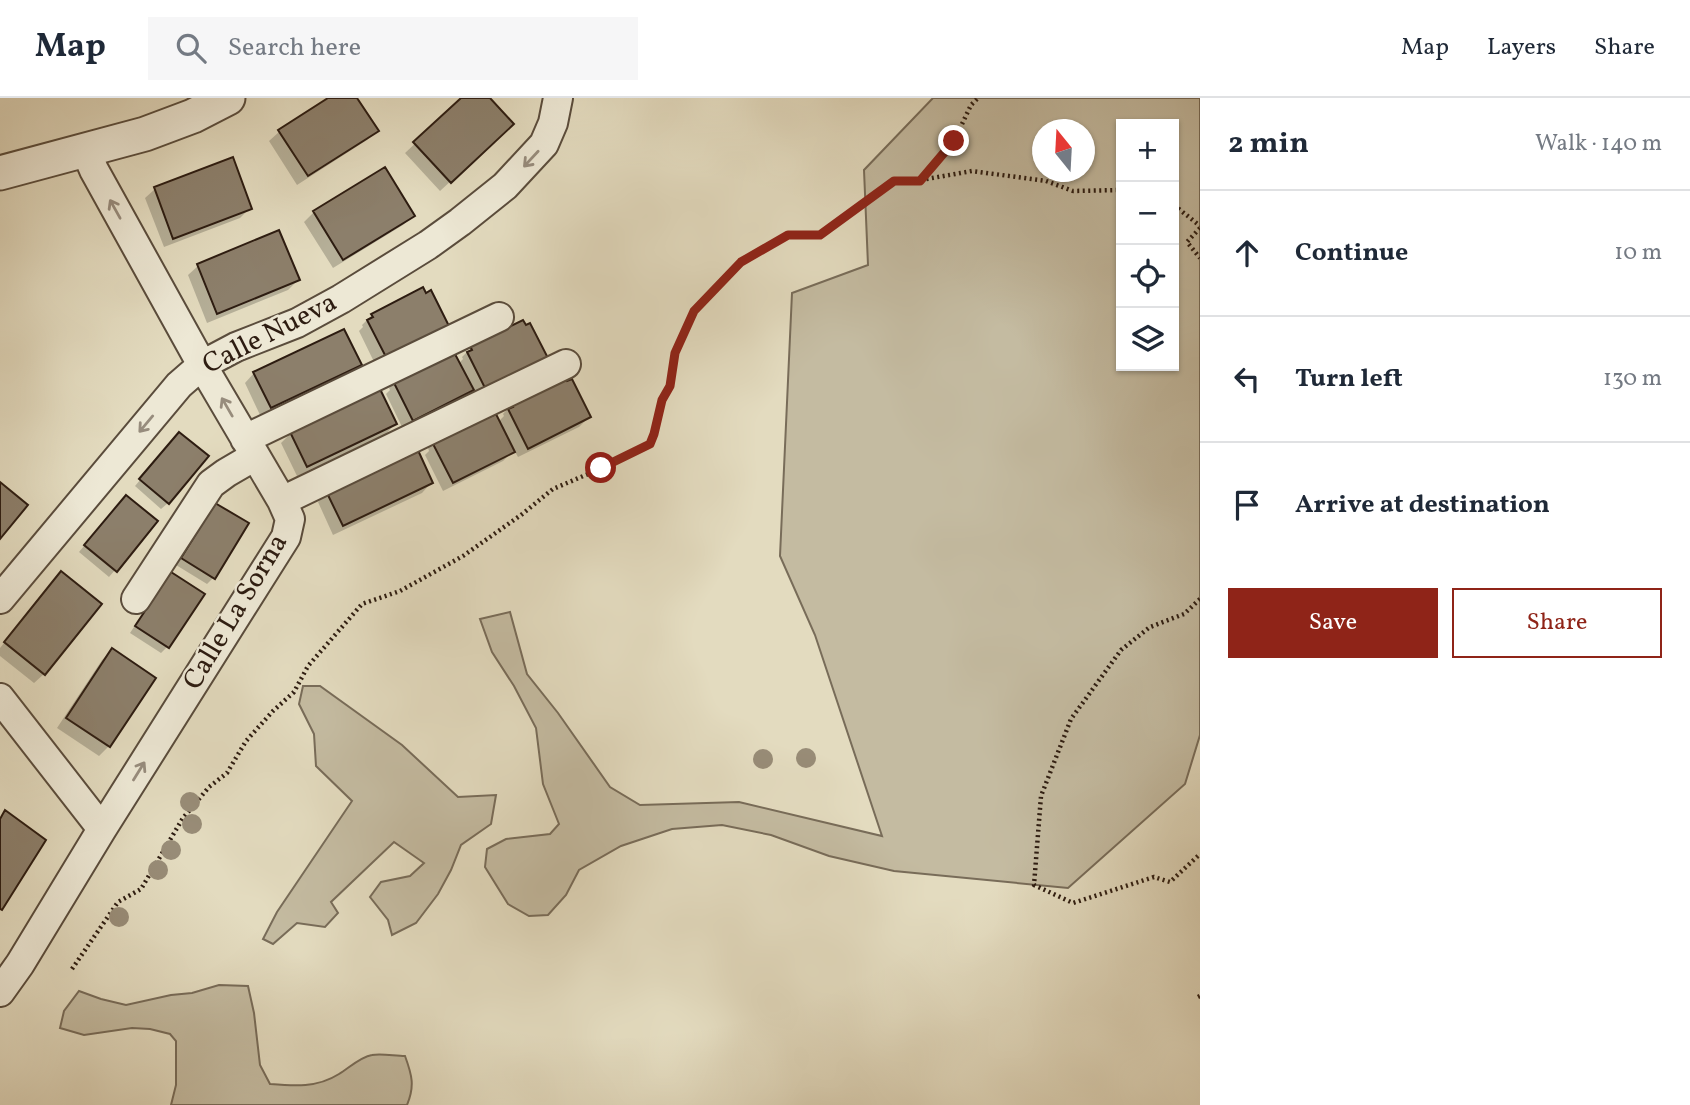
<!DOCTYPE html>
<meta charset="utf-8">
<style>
:root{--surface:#fff;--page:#f6f6f7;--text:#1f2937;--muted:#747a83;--line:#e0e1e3;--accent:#8f2418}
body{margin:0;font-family:Vollkorn,serif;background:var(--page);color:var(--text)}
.controls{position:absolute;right:21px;top:21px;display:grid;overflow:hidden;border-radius:0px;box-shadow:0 2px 5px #0004}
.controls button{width:63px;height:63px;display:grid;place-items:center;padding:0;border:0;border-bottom:2px solid var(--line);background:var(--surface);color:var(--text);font:35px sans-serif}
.compass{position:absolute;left:1032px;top:21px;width:63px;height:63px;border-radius:50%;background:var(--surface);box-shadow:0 2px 5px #0004;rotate:342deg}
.stop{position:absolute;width:21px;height:21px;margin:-16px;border:5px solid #8f2418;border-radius:50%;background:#fff}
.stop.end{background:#8f2418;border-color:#fff;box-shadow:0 2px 7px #0008}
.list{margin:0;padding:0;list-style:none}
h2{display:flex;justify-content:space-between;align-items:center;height:91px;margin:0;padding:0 28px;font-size:30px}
h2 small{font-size:23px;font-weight:400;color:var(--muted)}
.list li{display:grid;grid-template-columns:46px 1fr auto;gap:21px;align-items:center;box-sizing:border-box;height:126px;padding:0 28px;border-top:2px solid var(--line)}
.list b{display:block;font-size:26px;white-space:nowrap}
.list em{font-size:23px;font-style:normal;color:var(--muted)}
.actions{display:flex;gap:14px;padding:21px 28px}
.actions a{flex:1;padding:16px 0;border:2px solid var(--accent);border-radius:0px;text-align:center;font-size:24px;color:var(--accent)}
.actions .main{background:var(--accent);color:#fff}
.icon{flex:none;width:38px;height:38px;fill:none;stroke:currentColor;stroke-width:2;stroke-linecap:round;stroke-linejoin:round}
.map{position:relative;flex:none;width:1200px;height:1007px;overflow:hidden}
header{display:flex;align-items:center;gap:42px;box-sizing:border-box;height:98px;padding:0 35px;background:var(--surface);border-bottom:2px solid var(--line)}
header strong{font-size:33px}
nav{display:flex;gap:38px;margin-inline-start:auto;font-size:24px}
.search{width:490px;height:63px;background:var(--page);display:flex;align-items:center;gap:18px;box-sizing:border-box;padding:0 24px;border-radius:0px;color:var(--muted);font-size:26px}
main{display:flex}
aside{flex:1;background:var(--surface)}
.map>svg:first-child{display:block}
.green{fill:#c4bba1;stroke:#786c59;stroke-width:2;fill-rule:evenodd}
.shadow{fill:#0003}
.building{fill:#8c7f6b;stroke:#2d1c11;stroke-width:2}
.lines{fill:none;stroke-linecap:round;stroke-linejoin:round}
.minor-casing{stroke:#5a4c3c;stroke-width:32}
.tertiary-casing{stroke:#5a4c3c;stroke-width:37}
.path{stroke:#2d1c11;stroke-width:4.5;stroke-dasharray:2 3.5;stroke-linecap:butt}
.minor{stroke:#ede8d5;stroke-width:28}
.tertiary{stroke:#ede8d5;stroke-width:33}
.tree{fill:#988c77}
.oneway{stroke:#978c7d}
.route{stroke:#8f2418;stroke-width:9}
.labels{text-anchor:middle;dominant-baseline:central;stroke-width:5;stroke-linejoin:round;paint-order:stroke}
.street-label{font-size:28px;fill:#2d1c11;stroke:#ede8d5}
</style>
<header>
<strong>Map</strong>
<div class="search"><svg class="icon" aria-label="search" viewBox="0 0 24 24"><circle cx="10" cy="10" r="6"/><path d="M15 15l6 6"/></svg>Search here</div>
<nav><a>Map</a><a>Layers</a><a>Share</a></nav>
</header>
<main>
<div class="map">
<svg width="1200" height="1007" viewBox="0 0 1200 1007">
<rect width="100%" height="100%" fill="#e3dbbf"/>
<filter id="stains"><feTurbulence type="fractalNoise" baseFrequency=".00286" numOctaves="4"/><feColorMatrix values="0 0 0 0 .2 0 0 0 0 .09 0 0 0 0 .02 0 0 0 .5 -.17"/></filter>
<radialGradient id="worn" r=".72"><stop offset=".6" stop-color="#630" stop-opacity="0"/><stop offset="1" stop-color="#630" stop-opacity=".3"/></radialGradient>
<path class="green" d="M933 0H1200V637L1185 686 1068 790 894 773 829 758 771 737 722 727 672 731 621 748 579 772 566 797 548 817 529 818 508 806 485 769 487 751 506 741 550 736 559 726 543 686 536 630 514 588 492 554 480 521 510 514 527 576 558 615 610 689 640 707 739 704 882 738 815 537 780 458 792 195 868 167 864 72ZM1121 26H1174V268H1121ZM1042 32H1084V74H1042Z
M303 588H320L402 647 458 699 496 697 491 726 461 747 451 772 438 796 416 825 392 837 388 822 370 799 381 784 410 778 424 765 394 744 331 804 338 815 325 829 297 825 273 846 263 841 277 814 352 703 316 668 314 636 299 606Z
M219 887 248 888 254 915 260 967 270 986C294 988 317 990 339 976 349 970 360 959 372 957 381 955 395 958 405 958 412 977 415 988 407 1007H171L176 987V943L170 936 150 931 132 930 84 937 60 930 64 913 79 893 101 901 126 907 171 897 192 895Z"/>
<path class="shadow" d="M331 0H355L376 33 367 42 297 87 269 43 279 34Z
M464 0H488L502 36 440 93 405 55Z
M155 91 250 110 240 120 164 149 145 100Z
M314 114 413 118 403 127 333 170 304 124Z
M278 134 298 182 288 192 207 225 188 177 198 168Z
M422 191 425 197 430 195 377 270 359 233 363 229 362 227 372 217Z
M471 250 547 262 477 302 471 292 462 301 403 331 386 296 390 292 389 290 399 280 458 266 463 261 462 259Z
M360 267 350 277 261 319 245 285 254 275Z
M512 306 589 319 579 329 518 359 514 352 503 363 443 393 425 357 429 353 428 350 437 341 498 324 504 318 503 316Z
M395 326 386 336 297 378 281 345 291 335Z
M173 343 168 405 161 411 135 388Z
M431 385 422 395 333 437 318 404 327 394Z
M120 405 115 472 109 479 79 454Z
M209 414 213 480 207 486 176 467Z
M172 476 203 496 167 549 161 555 130 535 165 482Z
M52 485 44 576 34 585 0 558V550Z
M112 552 109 648 99 658 57 630 102 562Z"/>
<path class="building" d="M328 0H357L379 33 308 78 278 32Z
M461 0H490L514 26 451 85 413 44Z
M233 59 252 111 173 141 154 89Z
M385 69 415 118 343 162 313 113Z
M279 132 300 182 217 216 197 166Z
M423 189 426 195 431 192 450 230 387 261 367 222 373 219 371 216Z
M523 222 526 227 530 225 549 262 487 294 467 254 472 252 470 248Z
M344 231 362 267 271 310 253 274Z
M448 253 451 258 455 256 474 292 413 323 394 285 400 282 398 279Z
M564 278 567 283 572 281 591 319 528 351 508 311 513 309 511 305Z
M380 291 397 326 307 369 290 334Z
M489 313 492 318 496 316 515 354 453 385 433 346 438 343 436 339Z
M179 334 209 358 169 406 139 381Z
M417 350 433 385 343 428 326 393Z
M0 384 28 407 0 441Z
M126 397 158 423 117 474 84 447Z
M215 405 249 425 215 481 181 460Z
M61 473 102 506 45 577 4 544Z
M171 474 205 496 169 550 135 528Z
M112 550 156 580 110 649 66 620Z
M5 712 46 742 2 812 0 811V721Z"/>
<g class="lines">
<g class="minor-casing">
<path id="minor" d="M245 341 499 219
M282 403 566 266
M0 501 179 287 202 267 236 249 297 225 341 201 428 147 460 124 505 88 544 46 553 25 558 0
M136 501 211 386 226 375 255 358
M0 600 102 731
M0 894 20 866 102 731 286 439 290 421 282 403 202 267 94 72 85 51"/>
</g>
<g class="tertiary-casing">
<path id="tertiary" d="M0 75 145 36 193 18 228 0"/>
</g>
<path class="path" d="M921 82 972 73 1046 83 1073 93 1121 92
M1174 107 1200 128
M1200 130 1187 144 1200 160
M1200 501 1184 516 1150 529 1121 552 1071 621 1041 698 1034 787 1073 805 1154 779 1170 784 1200 756
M72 871 118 804 141 791 183 720 209 689 227 675 246 643 273 613 294 594 308 568 362 506 400 493 463 458 521 417 553 391 602 370 650 346 654 336 662 302 670 288 675 255 694 213 741 164 787 137H820L894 83H920L954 43 971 7 978 0
M1198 899 1200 898"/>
<use href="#minor" class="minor"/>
<use href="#tertiary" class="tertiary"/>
</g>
<g class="tree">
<circle cx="806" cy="660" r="10"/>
<circle cx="763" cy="661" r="10"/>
<circle cx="190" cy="704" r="10"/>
<circle cx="192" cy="726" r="10"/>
<circle cx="171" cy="752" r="10"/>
<circle cx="158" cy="772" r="10"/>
<circle cx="119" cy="819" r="10"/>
</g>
<defs><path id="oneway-shaft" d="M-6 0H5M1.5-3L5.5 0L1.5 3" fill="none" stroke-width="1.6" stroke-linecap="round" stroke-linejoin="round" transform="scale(1.75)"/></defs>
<g class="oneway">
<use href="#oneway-shaft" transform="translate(531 61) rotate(133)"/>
<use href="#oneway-shaft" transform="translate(115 111) rotate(-119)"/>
<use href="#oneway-shaft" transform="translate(227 309) rotate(-120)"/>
<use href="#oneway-shaft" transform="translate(146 326) rotate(130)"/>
<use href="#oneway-shaft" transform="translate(139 673) rotate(-58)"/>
</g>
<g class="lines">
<path class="route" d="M601 370 650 346 654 336 662 302 670 288 675 255 694 213 741 164 788 137H820L894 83H920L954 43"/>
</g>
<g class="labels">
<g class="street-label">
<text transform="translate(270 236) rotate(-27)">Calle Nueva</text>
<text transform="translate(236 514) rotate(-59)">Calle La Sorna</text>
</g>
</g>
<rect width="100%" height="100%" filter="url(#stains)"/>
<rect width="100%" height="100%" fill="url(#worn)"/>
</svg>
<div class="controls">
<button>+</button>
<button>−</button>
<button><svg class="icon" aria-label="locate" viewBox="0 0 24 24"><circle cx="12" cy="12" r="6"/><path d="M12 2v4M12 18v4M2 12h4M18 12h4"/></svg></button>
<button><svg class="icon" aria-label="layers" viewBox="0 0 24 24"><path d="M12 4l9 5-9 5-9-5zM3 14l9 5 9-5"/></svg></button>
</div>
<svg class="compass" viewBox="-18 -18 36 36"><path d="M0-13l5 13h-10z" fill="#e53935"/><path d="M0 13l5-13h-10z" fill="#747a83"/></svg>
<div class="stop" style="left:601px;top:370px"></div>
<div class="stop end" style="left:954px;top:43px"></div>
</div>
<aside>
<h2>2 min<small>Walk · 140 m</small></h2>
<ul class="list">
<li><svg class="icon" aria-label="ahead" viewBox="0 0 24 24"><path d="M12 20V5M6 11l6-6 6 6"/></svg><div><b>Continue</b></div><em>10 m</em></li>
<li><svg class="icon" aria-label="left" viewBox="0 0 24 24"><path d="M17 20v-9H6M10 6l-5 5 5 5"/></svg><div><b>Turn left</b></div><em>130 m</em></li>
<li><svg class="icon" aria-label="arrive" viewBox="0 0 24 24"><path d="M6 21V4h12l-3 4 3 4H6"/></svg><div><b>Arrive at destination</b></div></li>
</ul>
<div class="actions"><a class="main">Save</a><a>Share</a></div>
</aside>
</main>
